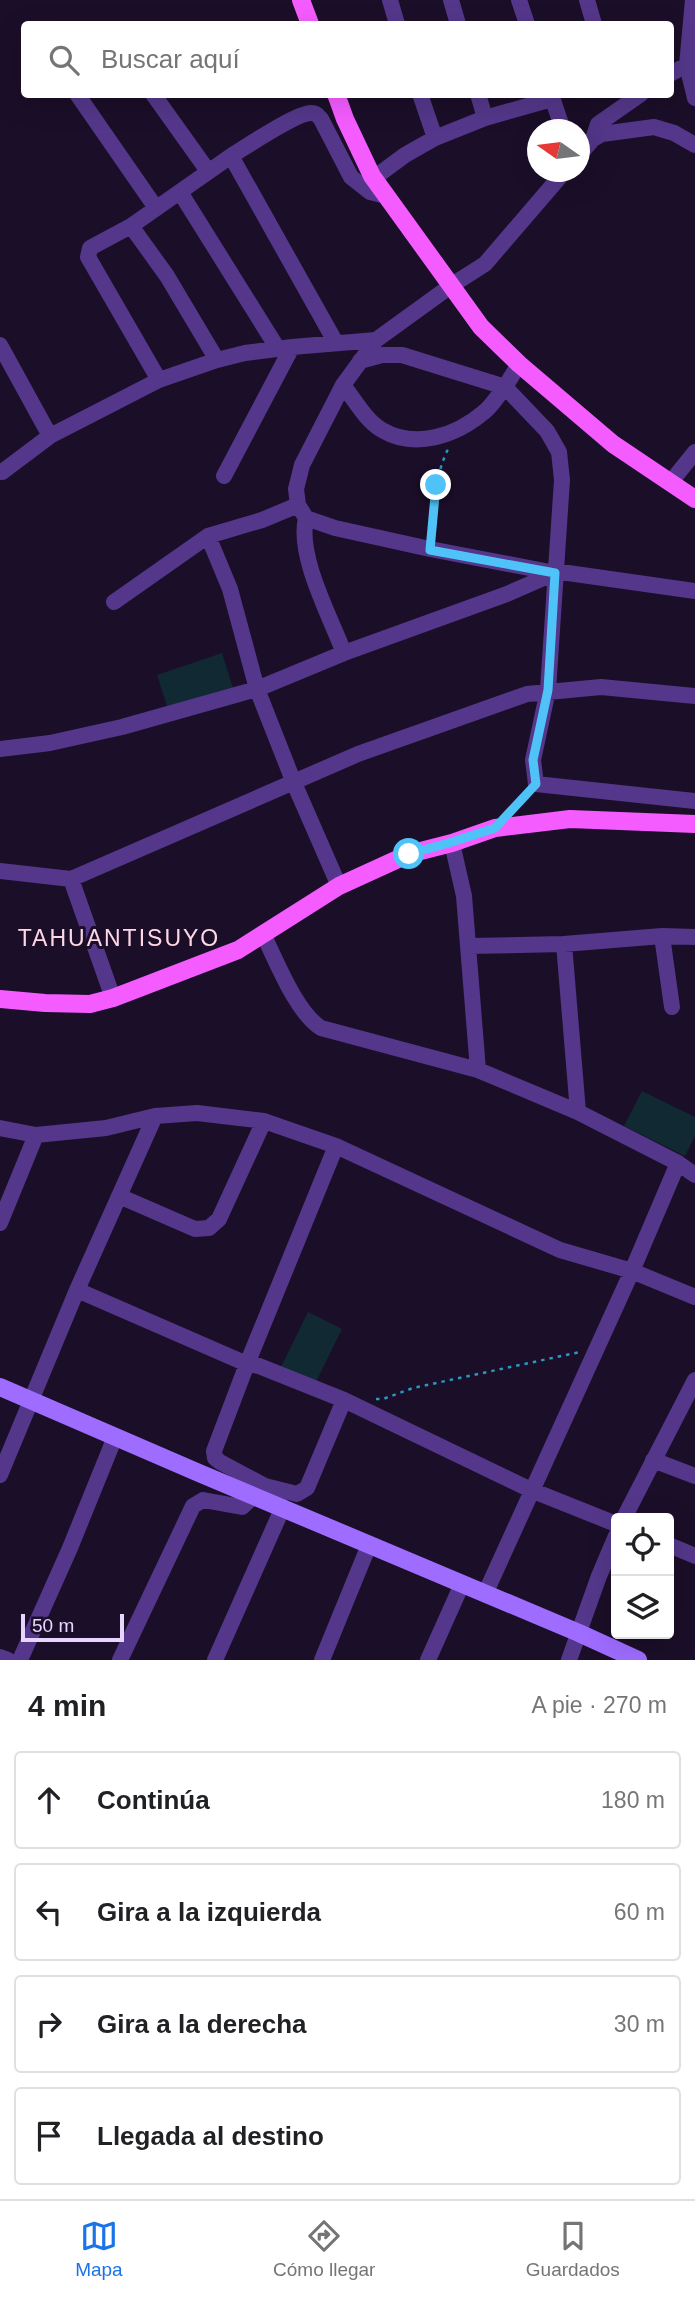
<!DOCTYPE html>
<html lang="es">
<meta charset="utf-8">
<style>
:root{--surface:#fff;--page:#f2f2f2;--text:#202124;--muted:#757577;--line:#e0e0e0;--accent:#1a73e8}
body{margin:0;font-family:Helvetica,sans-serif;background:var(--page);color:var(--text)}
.controls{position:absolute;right:21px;bottom:21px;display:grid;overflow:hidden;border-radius:7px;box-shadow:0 7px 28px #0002}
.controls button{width:63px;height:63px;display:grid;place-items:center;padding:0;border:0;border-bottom:2px solid var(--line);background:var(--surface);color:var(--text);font:35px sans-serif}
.compass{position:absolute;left:527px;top:119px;width:63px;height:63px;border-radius:50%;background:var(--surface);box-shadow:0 7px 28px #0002;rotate:284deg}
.scale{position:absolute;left:21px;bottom:18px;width:103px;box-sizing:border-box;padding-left:7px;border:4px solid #e7d5ff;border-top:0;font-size:19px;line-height:24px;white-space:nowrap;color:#e7d5ff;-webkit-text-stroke:5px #1b0e28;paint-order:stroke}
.stop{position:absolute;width:21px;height:21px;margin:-16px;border:5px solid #4fc3f7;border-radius:50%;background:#fff}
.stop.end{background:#4fc3f7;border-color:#fff;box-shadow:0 2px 7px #0008}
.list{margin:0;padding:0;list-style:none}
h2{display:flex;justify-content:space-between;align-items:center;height:91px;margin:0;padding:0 28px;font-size:30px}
h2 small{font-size:23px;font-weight:400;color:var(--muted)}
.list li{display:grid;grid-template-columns:46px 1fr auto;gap:21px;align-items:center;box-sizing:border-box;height:98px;margin:0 14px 14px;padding:0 14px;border:2px solid var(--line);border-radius:7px}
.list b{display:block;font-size:26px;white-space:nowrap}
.list em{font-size:23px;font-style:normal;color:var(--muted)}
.icon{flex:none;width:38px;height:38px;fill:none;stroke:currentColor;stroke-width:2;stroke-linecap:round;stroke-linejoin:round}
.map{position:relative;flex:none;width:695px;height:1660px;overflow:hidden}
.search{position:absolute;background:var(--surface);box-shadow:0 7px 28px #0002;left:21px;right:21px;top:21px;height:77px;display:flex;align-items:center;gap:18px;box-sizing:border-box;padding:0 24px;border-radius:7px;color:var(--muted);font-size:26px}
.sheet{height:539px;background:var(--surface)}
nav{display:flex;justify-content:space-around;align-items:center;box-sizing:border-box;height:98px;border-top:2px solid var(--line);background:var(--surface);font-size:19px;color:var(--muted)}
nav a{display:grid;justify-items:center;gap:4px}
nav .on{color:var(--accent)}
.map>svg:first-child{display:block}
.green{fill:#112932}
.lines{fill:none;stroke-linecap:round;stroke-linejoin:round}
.path{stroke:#2899c0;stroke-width:2.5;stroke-dasharray:3.5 5;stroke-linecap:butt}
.street{stroke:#54378a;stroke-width:16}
.secondary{stroke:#9e6cff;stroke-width:18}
.primary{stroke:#f55cff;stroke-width:18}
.route{stroke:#4fc3f7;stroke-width:9}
.labels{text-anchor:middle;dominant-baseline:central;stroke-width:6;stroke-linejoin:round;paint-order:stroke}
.neighbourhood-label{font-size:23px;letter-spacing:2px;fill:#ffd7e4;stroke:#1b0e28}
</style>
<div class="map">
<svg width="695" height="1660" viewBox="0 0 695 1660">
<rect width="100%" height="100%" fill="#1b0e28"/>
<path class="green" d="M222 653 233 688 168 709 157 675Z
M642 1091 695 1117V1136L685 1156 624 1126Z
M308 1312 342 1329 314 1386 280 1369Z"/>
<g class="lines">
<path class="path" d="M431 536C433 505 435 475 449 447
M511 810 526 794
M376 1399H383L413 1388 580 1352"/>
<path class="street" d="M390 0 397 24
M451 0 458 24
M519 0 527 24
M587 0 594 24
M693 0 687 65 695 98
M670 74 687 65
M77 94 156 208
M153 94 208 171
M420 94 435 138
M551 94 563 130
M485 118 552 99
M593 139 598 124 641 94
M580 154 593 139 602 134 654 127 674 133 695 145
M231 156C246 147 297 112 312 113 317 113 317 115 321 119L351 177 370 192 386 196
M564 172 485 264 452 285 376 340 343 385 302 465 296 489 298 505 306 518 335 528 430 549 555 573H568L695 591
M374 178 405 155 435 138 485 118 478 94
M180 192 278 349
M131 226 167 276 217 360
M0 345 50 436
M519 364 505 387 547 431 559 452 562 480 548 690 533 760 536 784 695 801
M159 380 88 257 90 248 131 226 231 156 336 343
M343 385C354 399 366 421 382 430 416 450 457 435 484 412 492 406 498 395 505 387L402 355H382L360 361
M2 472 50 436 159 380 217 360 245 353 292 347 376 340
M224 476 292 347
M670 483 695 452
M306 518C297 556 330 616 344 653
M208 536 230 589 257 689 294 783 339 886
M114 602 208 536 262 520 298 505
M0 749 50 743 122 727 257 689 344 653 507 594 555 573
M452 843 464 896 478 1070
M0 871 71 879 358 754 527 694 601 687 695 696
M71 879 113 998
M263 934C277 962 296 1012 321 1028L478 1070 578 1112 678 1163 695 1175
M662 936 672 1007
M564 944 578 1112
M469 946 564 944 662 936 695 937
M0 1128 36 1135 106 1128 155 1116 197 1113 264 1121 336 1146 560 1250 632 1271 695 1297
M119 1196 195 1229 209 1228 219 1219 264 1121
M0 1223 36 1135
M77 1290 247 1364 259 1366 344 1400 531 1490 616 1524
M653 1460 695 1476
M0 1475 77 1290 155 1116
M265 1486 220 1462 215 1458 214 1451 247 1364 336 1146
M624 1518 695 1380
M669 1545 695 1556
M485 1594 632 1271 678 1163
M0 1657 8 1660
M20 1660 70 1548 115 1437
M120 1660 193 1506 203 1500 242 1507 265 1486 297 1494 307 1488 344 1400
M215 1660 283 1507
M322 1660 369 1545
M428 1660 462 1584
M569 1660 599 1576 616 1536"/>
<path class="secondary" d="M0 1387 199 1473 579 1633 638 1660"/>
<path class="primary" d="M301 0 310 24
M336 94 345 119 372 176 481 327 519 364 613 444 695 499
M0 999 45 1003 90 1004 113 998 238 950 339 886 409 854 452 843 495 828 570 819 695 824"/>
</g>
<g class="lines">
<path class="route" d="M409 854 452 842 495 828 536 784 533 760 548 690 555 573 430 550 436 485"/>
</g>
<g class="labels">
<g class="neighbourhood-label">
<text x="119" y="938">TAHUANTISUYO</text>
</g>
</g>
</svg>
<div class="controls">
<button><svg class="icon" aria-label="locate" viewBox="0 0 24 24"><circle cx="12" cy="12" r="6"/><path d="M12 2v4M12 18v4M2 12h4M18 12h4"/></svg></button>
<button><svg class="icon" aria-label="layers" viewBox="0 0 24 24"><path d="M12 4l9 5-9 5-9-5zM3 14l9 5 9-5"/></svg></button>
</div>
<svg class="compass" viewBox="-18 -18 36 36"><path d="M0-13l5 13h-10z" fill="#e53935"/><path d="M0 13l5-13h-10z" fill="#757577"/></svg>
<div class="scale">50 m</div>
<div class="stop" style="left:409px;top:854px"></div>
<div class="stop end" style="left:436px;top:485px"></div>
<div class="search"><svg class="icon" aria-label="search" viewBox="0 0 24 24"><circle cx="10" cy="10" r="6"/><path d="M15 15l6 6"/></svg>Buscar aquí</div>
</div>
<section class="sheet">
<h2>4 min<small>A pie · 270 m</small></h2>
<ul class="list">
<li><svg class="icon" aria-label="ahead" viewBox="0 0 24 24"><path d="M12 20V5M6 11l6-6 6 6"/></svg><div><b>Continúa</b></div><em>180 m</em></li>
<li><svg class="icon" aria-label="left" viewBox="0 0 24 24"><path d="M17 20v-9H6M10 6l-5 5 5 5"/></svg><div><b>Gira a la izquierda</b></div><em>60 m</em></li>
<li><svg class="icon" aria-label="right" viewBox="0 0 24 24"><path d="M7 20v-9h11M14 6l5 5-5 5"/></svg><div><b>Gira a la derecha</b></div><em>30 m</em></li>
<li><svg class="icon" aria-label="arrive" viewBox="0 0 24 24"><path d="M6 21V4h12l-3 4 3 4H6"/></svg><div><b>Llegada al destino</b></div></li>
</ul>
</section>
<nav>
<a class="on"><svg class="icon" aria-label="map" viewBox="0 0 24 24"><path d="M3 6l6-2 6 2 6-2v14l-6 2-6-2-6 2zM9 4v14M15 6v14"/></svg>Mapa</a>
<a><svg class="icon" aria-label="directions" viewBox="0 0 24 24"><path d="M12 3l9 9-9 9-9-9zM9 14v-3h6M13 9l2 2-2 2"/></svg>Cómo llegar</a>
<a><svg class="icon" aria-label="saved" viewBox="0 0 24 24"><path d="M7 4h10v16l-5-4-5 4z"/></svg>Guardados</a>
</nav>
